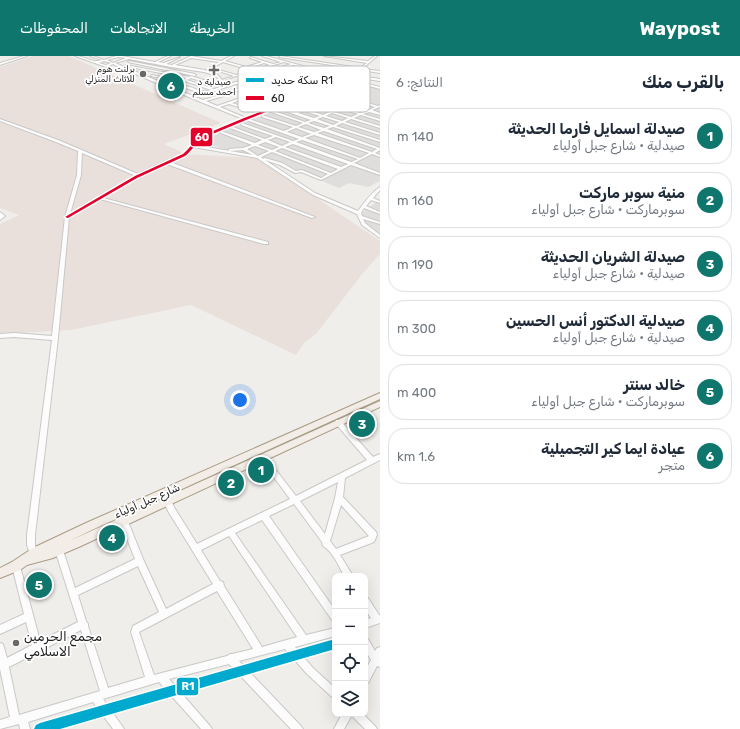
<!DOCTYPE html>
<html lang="ar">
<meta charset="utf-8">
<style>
:root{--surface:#fff;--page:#f2f2f3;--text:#1f2937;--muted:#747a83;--line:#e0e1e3;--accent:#0f766e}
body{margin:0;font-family:Rubik,Cairo,sans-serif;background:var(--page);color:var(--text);direction:rtl}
.controls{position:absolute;right:12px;bottom:12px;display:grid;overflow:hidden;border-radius:8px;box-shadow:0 4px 16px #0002}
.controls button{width:36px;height:36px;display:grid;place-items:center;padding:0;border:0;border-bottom:1px solid var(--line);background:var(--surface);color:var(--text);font:20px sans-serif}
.you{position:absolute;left:240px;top:344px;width:14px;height:14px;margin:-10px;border:3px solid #fff;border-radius:50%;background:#1a73e8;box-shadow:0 0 0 6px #1a73e833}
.badge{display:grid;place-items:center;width:26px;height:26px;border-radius:50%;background:var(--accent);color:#fff;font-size:13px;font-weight:700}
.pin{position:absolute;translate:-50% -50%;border:2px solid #fff;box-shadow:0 1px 4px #0006}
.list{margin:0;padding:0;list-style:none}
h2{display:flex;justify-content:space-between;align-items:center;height:52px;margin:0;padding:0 16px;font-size:17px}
h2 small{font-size:13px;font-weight:400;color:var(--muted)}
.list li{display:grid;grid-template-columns:26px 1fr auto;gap:12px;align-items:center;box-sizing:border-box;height:56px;margin:0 8px 8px;padding:0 8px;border:1px solid var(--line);border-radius:16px}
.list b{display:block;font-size:15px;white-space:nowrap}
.list p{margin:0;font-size:13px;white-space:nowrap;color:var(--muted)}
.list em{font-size:13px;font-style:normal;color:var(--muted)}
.icon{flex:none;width:22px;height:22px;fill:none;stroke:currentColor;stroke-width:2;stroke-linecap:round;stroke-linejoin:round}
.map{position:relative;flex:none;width:380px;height:673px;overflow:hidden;direction:ltr}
header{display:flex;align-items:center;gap:24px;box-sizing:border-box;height:56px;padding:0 20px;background:var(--accent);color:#fff}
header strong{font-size:19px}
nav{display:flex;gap:22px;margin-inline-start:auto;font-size:14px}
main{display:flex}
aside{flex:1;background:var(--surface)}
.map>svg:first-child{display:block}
.residential{fill:#dfdedc}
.military{fill:#eae0db}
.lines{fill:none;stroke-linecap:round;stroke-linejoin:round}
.minor-casing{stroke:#c9c8c7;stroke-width:2}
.major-casing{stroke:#a79c86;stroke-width:2}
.minor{fill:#fdfcfc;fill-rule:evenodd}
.major{fill:#f3ede7;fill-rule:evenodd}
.bus-1-casing{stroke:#fff;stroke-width:3}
.bus-1{fill:#e4002b;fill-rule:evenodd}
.rail-1-casing{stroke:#fff;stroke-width:3}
.rail-1{fill:#00a9ce;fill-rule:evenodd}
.poi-dot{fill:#6a6968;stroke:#fff;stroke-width:1.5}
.labels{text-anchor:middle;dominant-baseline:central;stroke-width:3.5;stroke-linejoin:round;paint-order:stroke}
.far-poi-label{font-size:9px;fill:#222;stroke:#fff;text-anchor:end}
.street-label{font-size:11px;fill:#222;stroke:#fff}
.near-poi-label{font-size:13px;fill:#222;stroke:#fff;text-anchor:start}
.key{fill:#fff;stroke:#bdbdbd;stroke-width:1}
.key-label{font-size:11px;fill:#222}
.line-badge{stroke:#fff;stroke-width:1.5}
.badge-label{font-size:11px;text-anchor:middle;font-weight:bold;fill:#fff}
</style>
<header>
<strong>Waypost</strong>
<nav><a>الخريطة</a><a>الاتجاهات</a><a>المحفوظات</a></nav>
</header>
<main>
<aside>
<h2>بالقرب منك<small>النتائج: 6</small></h2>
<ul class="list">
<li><span class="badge">1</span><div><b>صيدلة اسمايل فارما الحديثة</b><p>صيدلية · شارع جبل أولياء</p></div><em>140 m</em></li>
<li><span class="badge">2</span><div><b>منية سوبر ماركت</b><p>سوبرماركت · شارع جبل أولياء</p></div><em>160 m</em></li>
<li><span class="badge">3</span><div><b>صيدلة الشريان الحديثة</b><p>صيدلية · شارع جبل أولياء</p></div><em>190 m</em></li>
<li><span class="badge">4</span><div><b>صيدلية الدكتور أنس الحسين</b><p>صيدلية · شارع جبل أولياء</p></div><em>300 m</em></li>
<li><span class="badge">5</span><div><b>خالد سنتر</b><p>سوبرماركت · شارع جبل أولياء</p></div><em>400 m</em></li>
<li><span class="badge">6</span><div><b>عيادة ايما كير التجميلية</b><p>متجر</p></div><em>1.6 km</em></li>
</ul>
</aside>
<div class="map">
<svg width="380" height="673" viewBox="0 0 380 673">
<rect width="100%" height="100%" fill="#f0eeeb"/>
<path class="residential" d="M347 24 380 33V125L368 131 349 127 339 132 265 101 234 97 198 84Z
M380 143V179L367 169 362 163V157Z"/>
<path class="military" d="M33 0H69L221 67 164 88 186 98 258 102 380 185V198L363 217 316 278 304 287 296 299 191 249 71 274 0 278V168L19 159 0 152V11Z"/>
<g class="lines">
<g class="minor-casing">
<path id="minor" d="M24 0H27L0 9V7Z
M75 0C85 0 93 8 102 4L90 0H93L104 4 116 0H122L155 6 168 0H171L158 6 164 7 180 1 166 8 172 9 191 0 221 5 231 0H234L225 5 246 11 262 6 250 2 251 1 273 8 281 6 262 0H266L347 22 358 13 279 1 280 0 360 12 367 7 324 0 368 5 375 0H377L362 13 380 15V17L361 14 354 19 380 23V25L352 21 350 23 380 31V33L348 24 337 29 355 33 364 29 366 30 355 35 334 30 329 32V33L323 34 378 50 380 49V51L372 54 380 57V59L369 56 363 58 380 63V65L361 59 354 62 380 70V72L351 63 345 66 380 77V79L342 67 336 70 380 84V86L333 71 327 73 380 92V94L375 97 380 99V101L372 98 354 107 380 117V119L351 109 321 124 301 116 295 117 280 109 265 104 315 137 358 155C364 147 371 137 380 131V134L373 142 380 145V147L371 144 366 150 380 156V158L364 152 361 157 362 160 380 166V168L363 163 365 167 380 179V182L362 169 357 158 313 139 257 102 193 91C188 100 179 102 170 106L315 161 312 162 167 108 137 122 103 142 268 186V188H264L100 143 69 162 58 282 35 479V489L38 499 37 502 34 503 31 502 27 489V479L52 284 14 281 0 282V278L14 277 52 280 65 161 77 119 78 95 56 86 0 65V63L58 84 138 118 164 106 165 105C172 104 183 100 188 94 193 89 194 85 201 80L243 63 191 42 117 10 113 8 106 11ZM118 1 126 2 113 7 107 4ZM191 2 219 6 209 12 234 20 222 24 216 17 205 14 175 9ZM129 3 171 11 204 16 214 19 220 24 213 27 191 20 189 21 126 9 125 10 186 22 181 25 152 19 151 20 179 26 170 30 115 7ZM104 5 111 7 106 9 99 7ZM223 6 250 14 236 19 212 12ZM284 6 291 8 264 17 256 14ZM264 7 270 9 253 14 248 12ZM293 9 346 23 337 27 294 15 293 16 334 28 327 31 275 15ZM252 15 261 18 248 22 239 20ZM272 16 324 32 317 34 263 19ZM236 20 245 23 214 33 187 24 191 22 211 28V29H215L216 27ZM260 20 315 35 304 39 250 23ZM248 24 302 40 294 43 239 27ZM184 25H185L211 34C197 38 197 31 185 30 181 30 177 32 172 31L182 26 184 27ZM236 28 245 30 236 33V35L249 39 217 50 206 45 227 39V37L217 34ZM248 31 291 44 282 48 240 34ZM185 32 201 37 193 40 177 33ZM214 35 223 38 203 44 195 41ZM321 35 356 45 350 48 315 37ZM313 38 331 44 323 46 305 41ZM252 40 279 49 270 52 243 43ZM302 42 321 47 313 50 297 45 291 48 292 49 297 47 310 51 304 53 287 48V50L301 54 295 56 279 51ZM240 44 268 53 260 56 232 47ZM334 44 348 49 341 52 326 47ZM359 46 375 51 369 54 353 49ZM229 48 258 57 246 62 220 51ZM323 48 338 53 331 55 316 51ZM350 50 366 55 360 57 344 52ZM276 52 311 64 305 66 271 54ZM313 52 329 56 323 59 307 54ZM341 53 358 58 351 61 334 56ZM268 55 303 67 296 70 262 59V61L293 71 284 75 249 63ZM304 55 320 60 314 62 298 57ZM332 57 348 62 342 65 326 60ZM323 61 339 66 333 69 317 63ZM246 64 299 83 293 85 242 67 241 69 273 80 265 83 233 71 230 72 262 84 255 87 221 75V77L252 89 243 92 229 93V95L243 94 253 99 195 89 197 86 203 82ZM314 65 330 70 324 72 308 67ZM306 68 321 74 314 76 298 71ZM296 72 311 78 302 81 287 76ZM324 75 377 93 372 96 317 77ZM314 79 369 97 360 102 305 82ZM276 81 290 86 282 90 268 84ZM302 84 358 103 351 106 296 86ZM265 86 279 91 272 94 258 89ZM293 88 348 108 341 111 285 91ZM255 90 269 95 258 100 247 93ZM282 92 338 113 331 117 275 95ZM272 96 328 118 321 122 302 114 296 115 282 107 265 102 263 103 261 101ZM82 97 136 120 70 158 81 119Z
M129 5 195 18 196 19 195 20 128 6Z
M0 156 5 160 0 164Z
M336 364H340L373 401 380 398V404L345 422 343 441 376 476 377 479 374 486 340 499 353 520H344C339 510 333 496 323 490L322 486 294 448 269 460 335 554V565L332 564 262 464 235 477 306 579 335 572V580L295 591 313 612 335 632V643L332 641 307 618 285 593 239 605 301 670 303 673H291L229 608 169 623 210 670 212 673H201L159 626 103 643 122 670 124 673H113L93 646 28 666 30 673H20L19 668 0 673V664L10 661 0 613V587L3 588 7 602 32 589 26 566 0 578V569L24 558 12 510 13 507 16 506 19 507 20 510 40 585 78 566 55 494 56 491 59 490 62 491 75 532 135 503 120 465 121 463 124 462 127 463 143 503 166 553 213 528 168 455 164 446 165 444 168 443 171 444 174 451 197 488 290 443 261 404 260 402 261 400 263 399 265 400 296 440 367 404 336 368 335 366ZM338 426 335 442 325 478 300 445ZM341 449 369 480 336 493 330 485ZM229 480 297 581 262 591 224 530 223 526 220 525 201 494ZM138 510 159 556 133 570 131 576 145 621 108 632 88 570V568L86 565 78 539ZM217 535 253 593 232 598H230L227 600 154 619 139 576ZM81 574 100 635 19 659 9 611Z
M365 541 368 542 379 559H380V567L365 572V564L371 562 365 553Z
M365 582 368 583 375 595 377 592 380 591V611L377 610 368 627 365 629V615L371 604 365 594Z
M342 658H363L375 670 377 673H365L353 661 352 659 344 673H334Z"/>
</g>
<g class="major-casing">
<path id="major" d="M380 337V343L94 473 69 485 380 345V351L81 490 53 502 27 509 20 514 0 522V512L12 506 33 492 86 467Z"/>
</g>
<use href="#minor" class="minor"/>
<use href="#major" class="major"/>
<g class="bus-1-casing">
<path id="bus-1" d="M348 22 350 23 246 64 203 82C195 87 193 94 185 100L137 122 68 162 65 161 135 120 183 98C190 92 193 86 201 80L244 62Z"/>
</g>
<use href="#bus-1" class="bus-1"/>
<g class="rail-1-casing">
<path id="rail-1" d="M335 583V593L60 673H34L36 669 40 667Z"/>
</g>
<use href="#rail-1" class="rail-1"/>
</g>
<g class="poi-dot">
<path d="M212 8h4v4h4v4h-4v4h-4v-4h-4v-4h4z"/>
<circle cx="143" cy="18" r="4"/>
<circle cx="16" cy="587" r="4"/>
</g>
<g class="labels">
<g class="far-poi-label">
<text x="135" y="13">برلنت هوم<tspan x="135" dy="10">للاثاث المنزلي</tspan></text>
<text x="214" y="26" text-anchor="middle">صيدلية د<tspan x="214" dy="10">احمد مسلم</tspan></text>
</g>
<g class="street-label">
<text transform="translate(147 445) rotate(-24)">شارع جبل أولياء</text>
</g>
<g class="near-poi-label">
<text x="24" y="580">مجمع الحرمين<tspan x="24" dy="15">الاسلامي</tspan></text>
</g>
</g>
<rect x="238" y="10" width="132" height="46" rx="6" class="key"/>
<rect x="246" y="22" width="18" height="4" fill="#00a9ce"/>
<rect x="246" y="40" width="18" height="4" fill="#e4002b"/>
<g class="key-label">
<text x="271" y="28">سكة حديد R1</text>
<text x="271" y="46">60</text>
</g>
<g class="line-badge">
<rect x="190" y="71" width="23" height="20" rx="4" fill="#e4002b"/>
<rect x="176" y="621" width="23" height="19" rx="4" fill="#00a9ce"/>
</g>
<g class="badge-label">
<text x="202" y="85">60</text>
<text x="188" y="634">R1</text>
</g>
</svg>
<div class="controls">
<button>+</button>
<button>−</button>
<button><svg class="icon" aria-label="locate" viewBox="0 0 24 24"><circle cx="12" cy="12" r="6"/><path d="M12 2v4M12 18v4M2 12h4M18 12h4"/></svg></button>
<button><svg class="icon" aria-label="layers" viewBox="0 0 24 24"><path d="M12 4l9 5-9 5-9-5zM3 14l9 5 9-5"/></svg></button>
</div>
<div class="you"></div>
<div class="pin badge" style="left:261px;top:414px">1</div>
<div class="pin badge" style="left:231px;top:427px">2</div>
<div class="pin badge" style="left:362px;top:368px">3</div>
<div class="pin badge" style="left:112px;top:482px">4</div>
<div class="pin badge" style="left:39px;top:529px">5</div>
<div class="pin badge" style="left:171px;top:30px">6</div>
</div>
</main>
